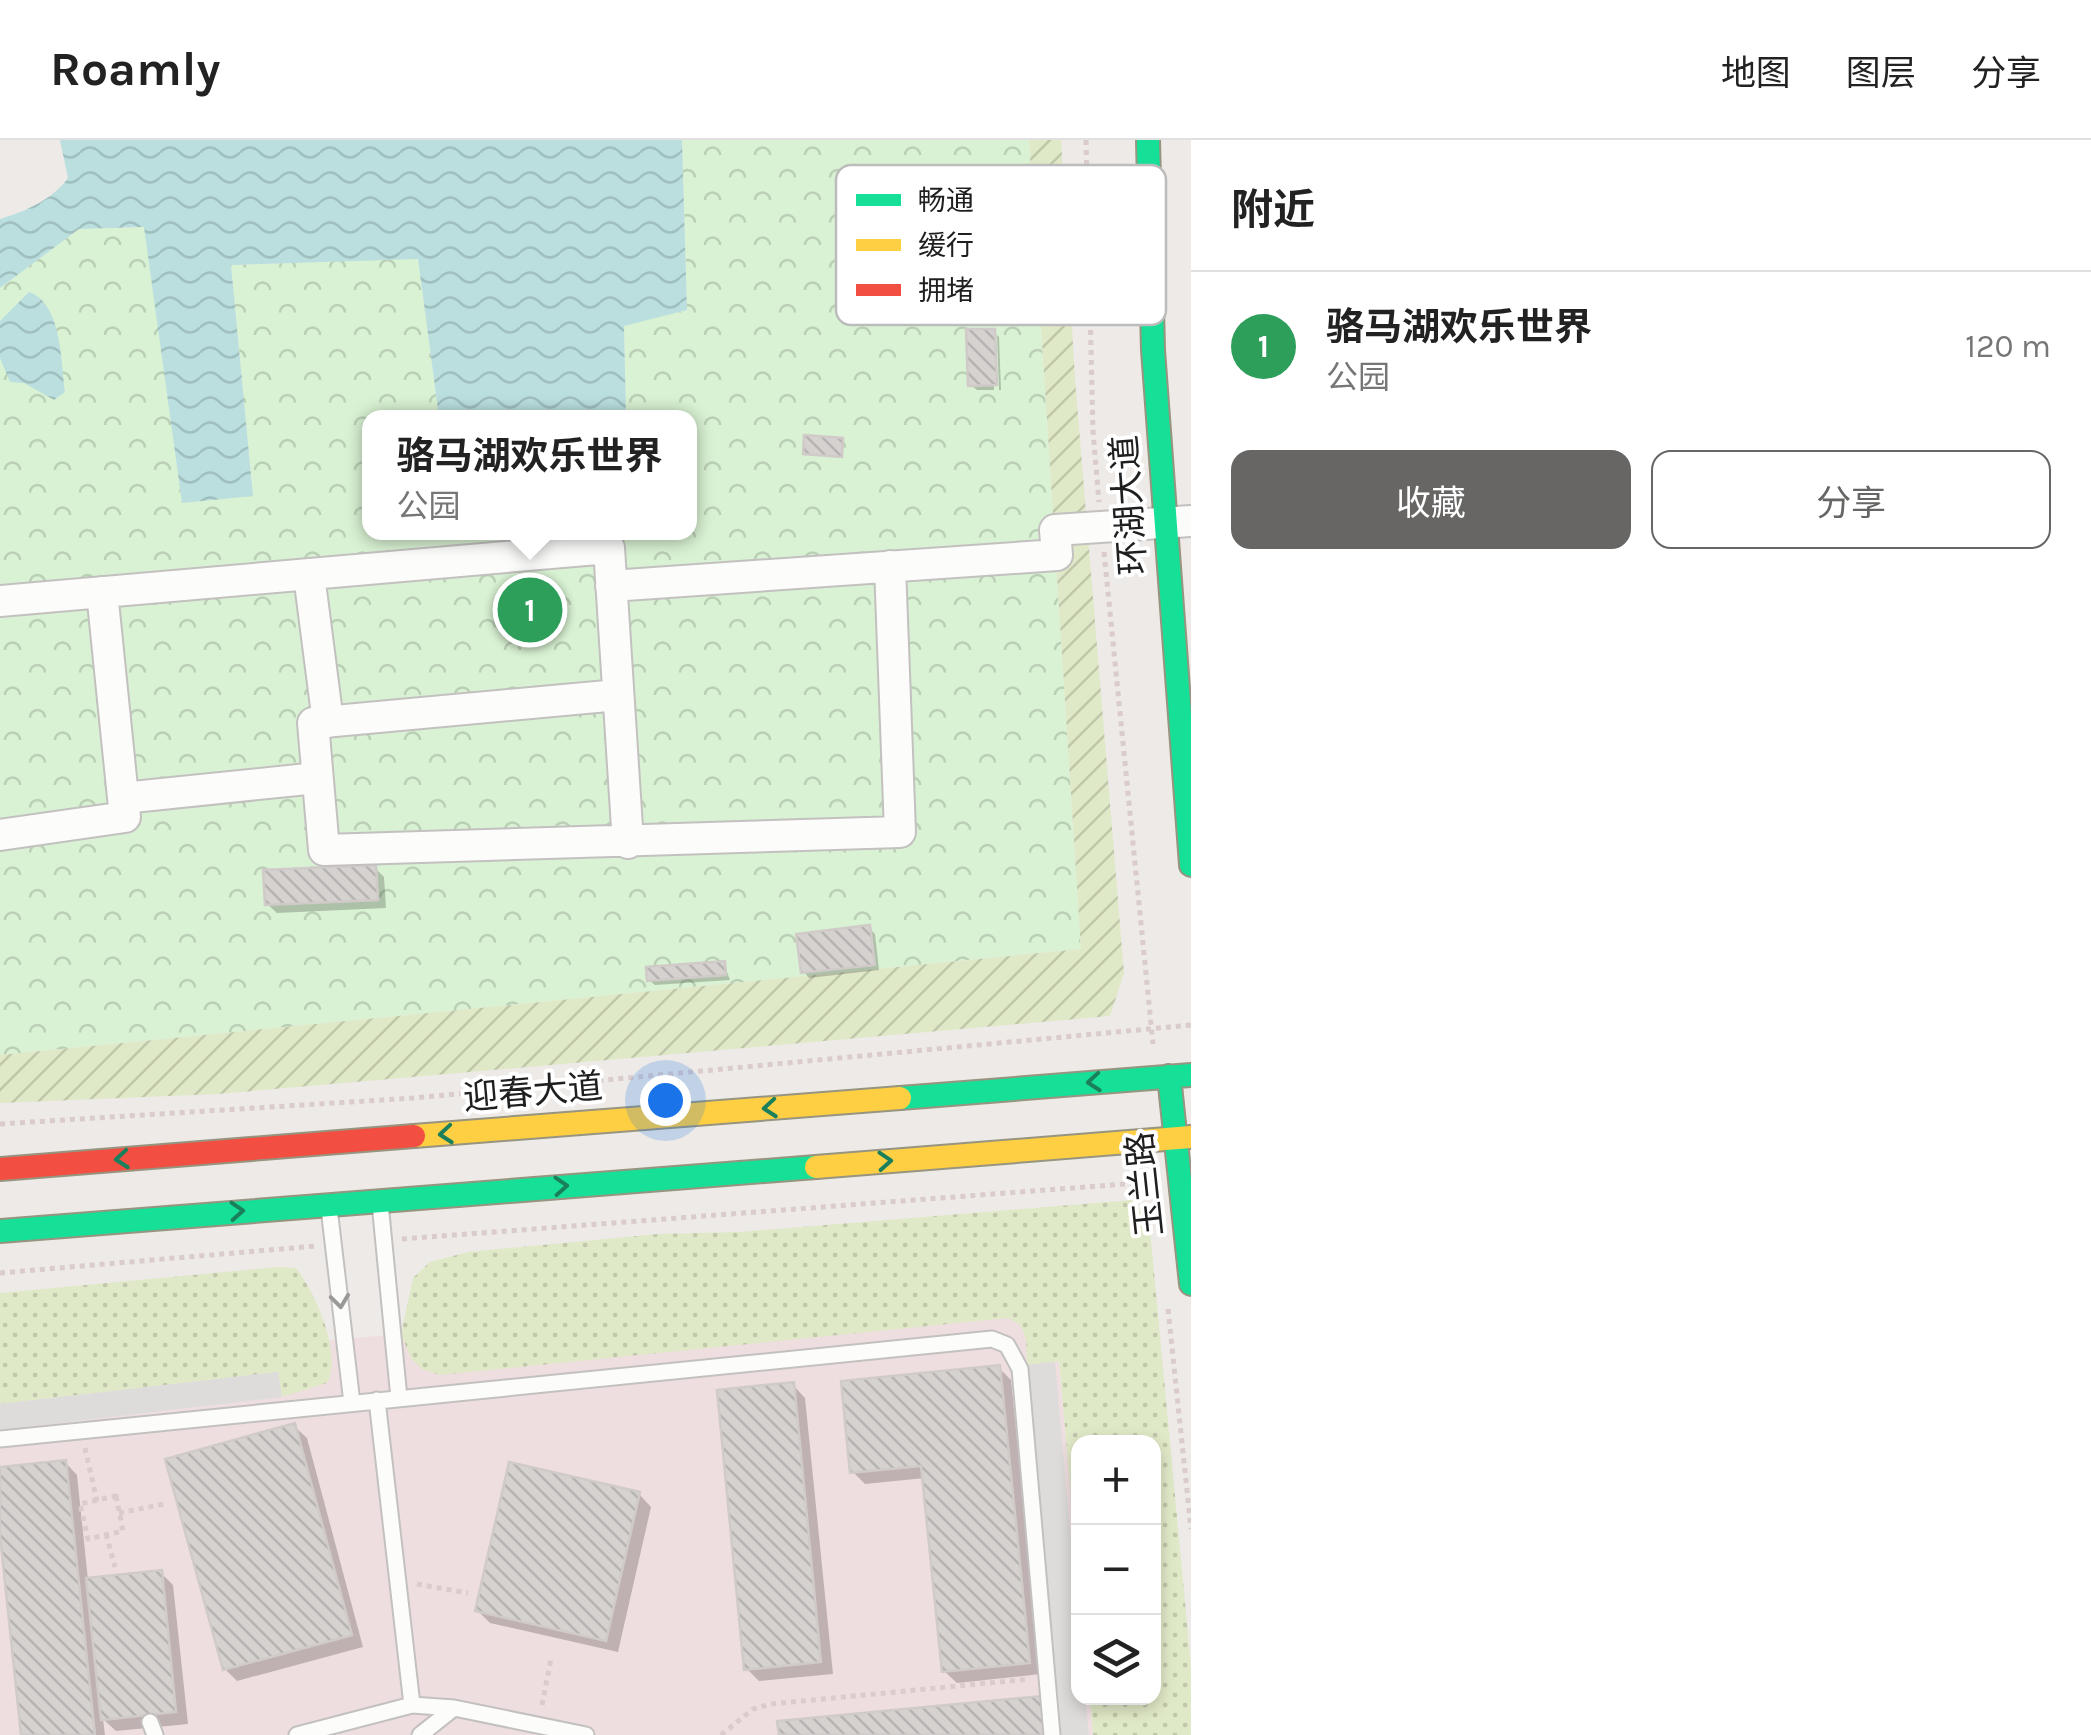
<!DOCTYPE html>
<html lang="zh">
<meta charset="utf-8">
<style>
:root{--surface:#fff;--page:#f2f2f2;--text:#222;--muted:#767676;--line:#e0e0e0;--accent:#676665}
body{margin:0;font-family:Karla,"Noto Sans SC",sans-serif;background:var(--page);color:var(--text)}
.controls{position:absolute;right:30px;bottom:30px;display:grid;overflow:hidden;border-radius:20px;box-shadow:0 5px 15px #0003}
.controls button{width:90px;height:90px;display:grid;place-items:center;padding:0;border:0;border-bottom:2px solid var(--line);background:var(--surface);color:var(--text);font:50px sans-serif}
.you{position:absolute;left:665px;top:960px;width:35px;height:35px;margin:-25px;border:8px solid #fff;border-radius:50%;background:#1a73e8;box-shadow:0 0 0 15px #1a73e833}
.badge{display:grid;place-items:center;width:65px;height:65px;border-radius:50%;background:var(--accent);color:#fff;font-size:32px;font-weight:700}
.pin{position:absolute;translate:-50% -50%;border:5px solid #fff;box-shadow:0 2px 10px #0006}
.popup{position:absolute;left:362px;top:270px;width:335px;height:130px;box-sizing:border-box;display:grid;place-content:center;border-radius:20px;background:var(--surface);filter:drop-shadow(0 2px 8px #0005);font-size:32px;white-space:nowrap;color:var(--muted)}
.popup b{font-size:38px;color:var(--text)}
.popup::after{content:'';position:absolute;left:50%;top:100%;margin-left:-20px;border:20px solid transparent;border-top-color:var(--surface)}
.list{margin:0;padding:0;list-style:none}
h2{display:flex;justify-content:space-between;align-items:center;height:130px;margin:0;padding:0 40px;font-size:42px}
h2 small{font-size:32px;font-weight:400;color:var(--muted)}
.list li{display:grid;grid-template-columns:65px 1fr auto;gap:30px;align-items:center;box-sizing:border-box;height:150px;padding:0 40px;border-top:2px solid var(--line)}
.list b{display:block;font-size:38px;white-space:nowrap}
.list p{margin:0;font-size:32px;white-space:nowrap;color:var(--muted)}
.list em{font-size:32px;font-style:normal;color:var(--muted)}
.actions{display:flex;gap:20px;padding:30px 40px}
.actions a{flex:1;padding:22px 0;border:2px solid var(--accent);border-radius:20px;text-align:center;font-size:35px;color:var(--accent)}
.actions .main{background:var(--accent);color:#fff}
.icon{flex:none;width:55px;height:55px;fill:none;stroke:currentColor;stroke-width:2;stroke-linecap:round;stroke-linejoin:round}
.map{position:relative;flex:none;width:1191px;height:1595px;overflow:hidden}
header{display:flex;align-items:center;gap:60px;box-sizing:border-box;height:140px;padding:0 50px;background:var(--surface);border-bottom:2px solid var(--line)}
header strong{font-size:48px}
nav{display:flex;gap:55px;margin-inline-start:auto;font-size:35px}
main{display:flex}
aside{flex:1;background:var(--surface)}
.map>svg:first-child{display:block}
.commercial{fill:#efdedf}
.grass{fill:url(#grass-dots)}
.park{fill:url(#park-crowns)}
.garden{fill:url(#garden-furrows)}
.parking{fill:#dddcdb}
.water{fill:url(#water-waves)}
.shadow{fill:#0003}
.building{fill:url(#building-back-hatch);stroke:#d0cbc9;stroke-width:2.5}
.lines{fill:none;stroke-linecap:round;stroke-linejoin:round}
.lane-casing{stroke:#c3c1c0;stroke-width:19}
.street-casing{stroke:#c3c1c0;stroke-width:34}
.fast-casing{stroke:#97947f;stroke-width:26}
.slow-casing{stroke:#97947f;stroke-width:26}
.jam-casing{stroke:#97947f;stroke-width:26}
.path{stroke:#dacbcc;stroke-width:5;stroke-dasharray:5 5;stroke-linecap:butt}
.lane{stroke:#fcfcfb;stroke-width:15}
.street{stroke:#fcfcfb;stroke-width:30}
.fast{stroke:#16e098;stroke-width:22}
.slow{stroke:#ffcf43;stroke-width:22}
.jam{stroke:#f24e42;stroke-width:22}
.oneway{stroke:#1a805c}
.oneway2{stroke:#999998}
.labels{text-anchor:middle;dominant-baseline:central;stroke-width:8;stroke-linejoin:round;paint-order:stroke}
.street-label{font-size:35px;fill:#1f1f1f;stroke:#fff}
.key{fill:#fff;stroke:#bcbcbc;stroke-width:2.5}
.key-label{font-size:28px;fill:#1f1f1f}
</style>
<header>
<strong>Roamly</strong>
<nav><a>地图</a><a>图层</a><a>分享</a></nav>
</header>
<main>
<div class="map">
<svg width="1191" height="1595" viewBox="0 0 1191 1595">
<defs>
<pattern id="grass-dots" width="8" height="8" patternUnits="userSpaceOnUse" patternTransform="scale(2.5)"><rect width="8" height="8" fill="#e0e9c7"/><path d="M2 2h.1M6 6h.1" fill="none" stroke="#c0c7aa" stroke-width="1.8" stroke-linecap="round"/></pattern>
<pattern id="park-crowns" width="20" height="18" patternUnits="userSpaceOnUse" patternTransform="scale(2.5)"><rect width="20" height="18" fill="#d9f2d3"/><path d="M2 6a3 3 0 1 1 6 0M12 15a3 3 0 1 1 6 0" fill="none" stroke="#bacfb5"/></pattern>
<pattern id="garden-furrows" width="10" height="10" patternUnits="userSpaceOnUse" patternTransform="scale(2.5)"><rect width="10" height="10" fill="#e0e9c7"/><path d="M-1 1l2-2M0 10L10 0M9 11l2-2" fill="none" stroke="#c0c7aa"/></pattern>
<pattern id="water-waves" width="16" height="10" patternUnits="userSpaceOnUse" patternTransform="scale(2.5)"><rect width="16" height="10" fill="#bbdfdf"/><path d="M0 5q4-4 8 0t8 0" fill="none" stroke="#a0bfbf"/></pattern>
<pattern id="building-back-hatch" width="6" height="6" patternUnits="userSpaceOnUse" patternTransform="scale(2.5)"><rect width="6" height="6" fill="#d5d2d0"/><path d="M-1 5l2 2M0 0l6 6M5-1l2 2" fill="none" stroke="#b6b4b2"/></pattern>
</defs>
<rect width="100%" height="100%" fill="#edeae7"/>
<path class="commercial" d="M1053 1156 1078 1433V1558H1090L1093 1595H0V1228L401 1194Z"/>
<path class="grass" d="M1132 1060 1149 1079 1191 1526V1595H1093L1090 1558H1154V1302H1078V1433L1059 1221 1027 1225C1026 1204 1030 1186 1007 1178L440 1235 422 1229 411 1218 401 1194 413 1138 430 1122 468 1112 658 1094 739 1092Z
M278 1127 296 1128C315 1152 343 1214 327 1243L282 1257 278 1232 0 1264V1153Z"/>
<path class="park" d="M682 0H1029L1081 809 0 915V148L79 89 145 87 182 363 253 355 231 125 418 118 439 277 370 278V392H690V278L626 277 624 185 687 170Z"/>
<path class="garden" d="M1029 0H1061L1075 239 1124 833 1110 876 218 954 0 963V915L1081 809Z"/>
<path class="parking" d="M1055 1222 1078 1481V1558H1085L1089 1595H1060L1027 1225Z
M278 1232 282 1257 0 1290V1264Z"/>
<path class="water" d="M60 0H682L687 170 624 186 626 277H439L418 119 231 125 253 356 182 363 144 87 79 89 0 148V79C26 71 52 60 68 38Z
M29 152C62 163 61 223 65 252L54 260 24 243 10 242 0 218V181Z"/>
<path class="shadow" d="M990 102 996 107 997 160 973 161 967 155Z
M994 191V250H977L971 245 969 192Z
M997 195 999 197 1001 250H999Z
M375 728 384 737 386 768 277 773 267 764Z
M869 788 875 794 879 830 809 838 804 832Z
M724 824 730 840 655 845 649 840Z
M999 1228 1011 1240 1041 1534 957 1543 944 1531 925 1338 865 1344 853 1332Z
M793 1245 805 1258 833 1534 759 1541 746 1528Z
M294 1286 307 1298 363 1507 237 1541 225 1529Z
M65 1322 77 1335 88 1440 161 1433 173 1445 188 1584 116 1591 103 1579 105 1595H23L0 1371V1329Z
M639 1354 651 1367 618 1512 490 1483 478 1471Z"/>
<path class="building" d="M991 99 993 155 965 156 963 100Z
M966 189H995L997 245 968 246Z
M804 295 843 298 842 317 803 314Z
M376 725 378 760 265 765 263 730Z
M870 785 875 825 801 833 796 794Z
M725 821 726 835 647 841 646 827Z
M1000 1225 1030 1523 942 1532 921 1326 850 1333 841 1241Z
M794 1242 821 1522 744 1530 717 1250Z
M295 1283 352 1495 223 1530 165 1319Z
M66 1320 95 1595H21L0 1395V1327Z
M509 1322 640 1352 606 1501 475 1471Z
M162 1430 176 1572 101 1580 86 1438Z
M1042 1556 1045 1595H779L777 1581Z"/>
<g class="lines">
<g class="lane-casing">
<path id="lane" d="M380 1063 399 1258
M329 1068 352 1263
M377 1260 412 1565
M0 1299 992 1199 1007 1205 1020 1229 1052 1595
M150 1582 155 1595
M297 1595 412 1565 454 1568 586 1595
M420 1595 454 1568"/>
</g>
<g class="street-casing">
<path id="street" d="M309 435 328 582
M611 446 1057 415 1055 390 1191 381
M0 461 609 408 628 703
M618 555 313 583 324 710 900 692 890 426
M123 658 317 638
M0 695 125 677 102 452"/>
</g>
<g class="fast-casing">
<path id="fast" d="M1148 0 1153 210 1191 725
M1169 936 1191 1144
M900 958 1191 935
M0 1091 816 1027"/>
</g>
<g class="slow-casing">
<path id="slow" d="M414 996 900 958
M816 1027 1191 997"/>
</g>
<g class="jam-casing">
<path id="jam" d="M0 1029 414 996"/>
</g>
<path class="path" d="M1086 0 1093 291 1099 362
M1104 412 1153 904
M0 984 414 958 1191 885
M402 1099 1138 1043
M0 1133 316 1106
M1168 1169 1191 1389
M85 1308 97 1361
M116 1356 123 1391 88 1399 80 1364Z
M119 1373 164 1364
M106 1394 115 1427
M417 1444 468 1453
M542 1565 551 1519
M721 1595 753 1569 771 1564 1030 1539"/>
<use href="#lane" class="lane"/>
<use href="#street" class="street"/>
<use href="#fast" class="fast"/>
<use href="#slow" class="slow"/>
<use href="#jam" class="jam"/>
</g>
<defs><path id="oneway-chevron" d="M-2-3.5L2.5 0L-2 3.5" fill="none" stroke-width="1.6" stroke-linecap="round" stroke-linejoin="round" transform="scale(2.5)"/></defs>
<g class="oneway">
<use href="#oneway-chevron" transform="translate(1094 942) rotate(175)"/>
<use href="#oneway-chevron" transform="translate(770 968) rotate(175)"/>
<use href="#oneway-chevron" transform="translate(446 994) rotate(175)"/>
<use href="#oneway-chevron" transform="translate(122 1019) rotate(175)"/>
<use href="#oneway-chevron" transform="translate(885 1021) rotate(-4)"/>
<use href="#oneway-chevron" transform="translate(561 1046) rotate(-4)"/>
<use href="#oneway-chevron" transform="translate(237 1071) rotate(-4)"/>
</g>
<use class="oneway2" href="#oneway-chevron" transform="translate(340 1161) rotate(83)"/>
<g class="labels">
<g class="street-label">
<text transform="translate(1129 365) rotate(-94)">环湖大道</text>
<text transform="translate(533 952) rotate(-5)">迎春大道</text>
<text transform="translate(1145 1044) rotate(-96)">玉兰路</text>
</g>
</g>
<rect x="836" y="25" width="330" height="160" rx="15" class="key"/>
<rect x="856" y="54" width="45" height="12" fill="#16e098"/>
<rect x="856" y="99" width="45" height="12" fill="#ffcf43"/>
<rect x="856" y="144" width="45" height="12" fill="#f24e42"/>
<g class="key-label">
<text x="918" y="70">畅通</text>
<text x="918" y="115">缓行</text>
<text x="918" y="160">拥堵</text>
</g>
</svg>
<div class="controls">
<button>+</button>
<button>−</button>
<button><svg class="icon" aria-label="layers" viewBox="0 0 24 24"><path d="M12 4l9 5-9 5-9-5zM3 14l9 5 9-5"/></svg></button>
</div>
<div class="you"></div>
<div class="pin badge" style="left:530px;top:470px;background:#2e9e5b">1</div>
<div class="popup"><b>骆马湖欢乐世界</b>公园</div>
</div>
<aside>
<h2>附近<small></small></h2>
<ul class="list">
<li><span class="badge" style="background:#2e9e5b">1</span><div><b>骆马湖欢乐世界</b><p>公园</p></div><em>120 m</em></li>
</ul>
<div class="actions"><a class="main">收藏</a><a>分享</a></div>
</aside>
</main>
